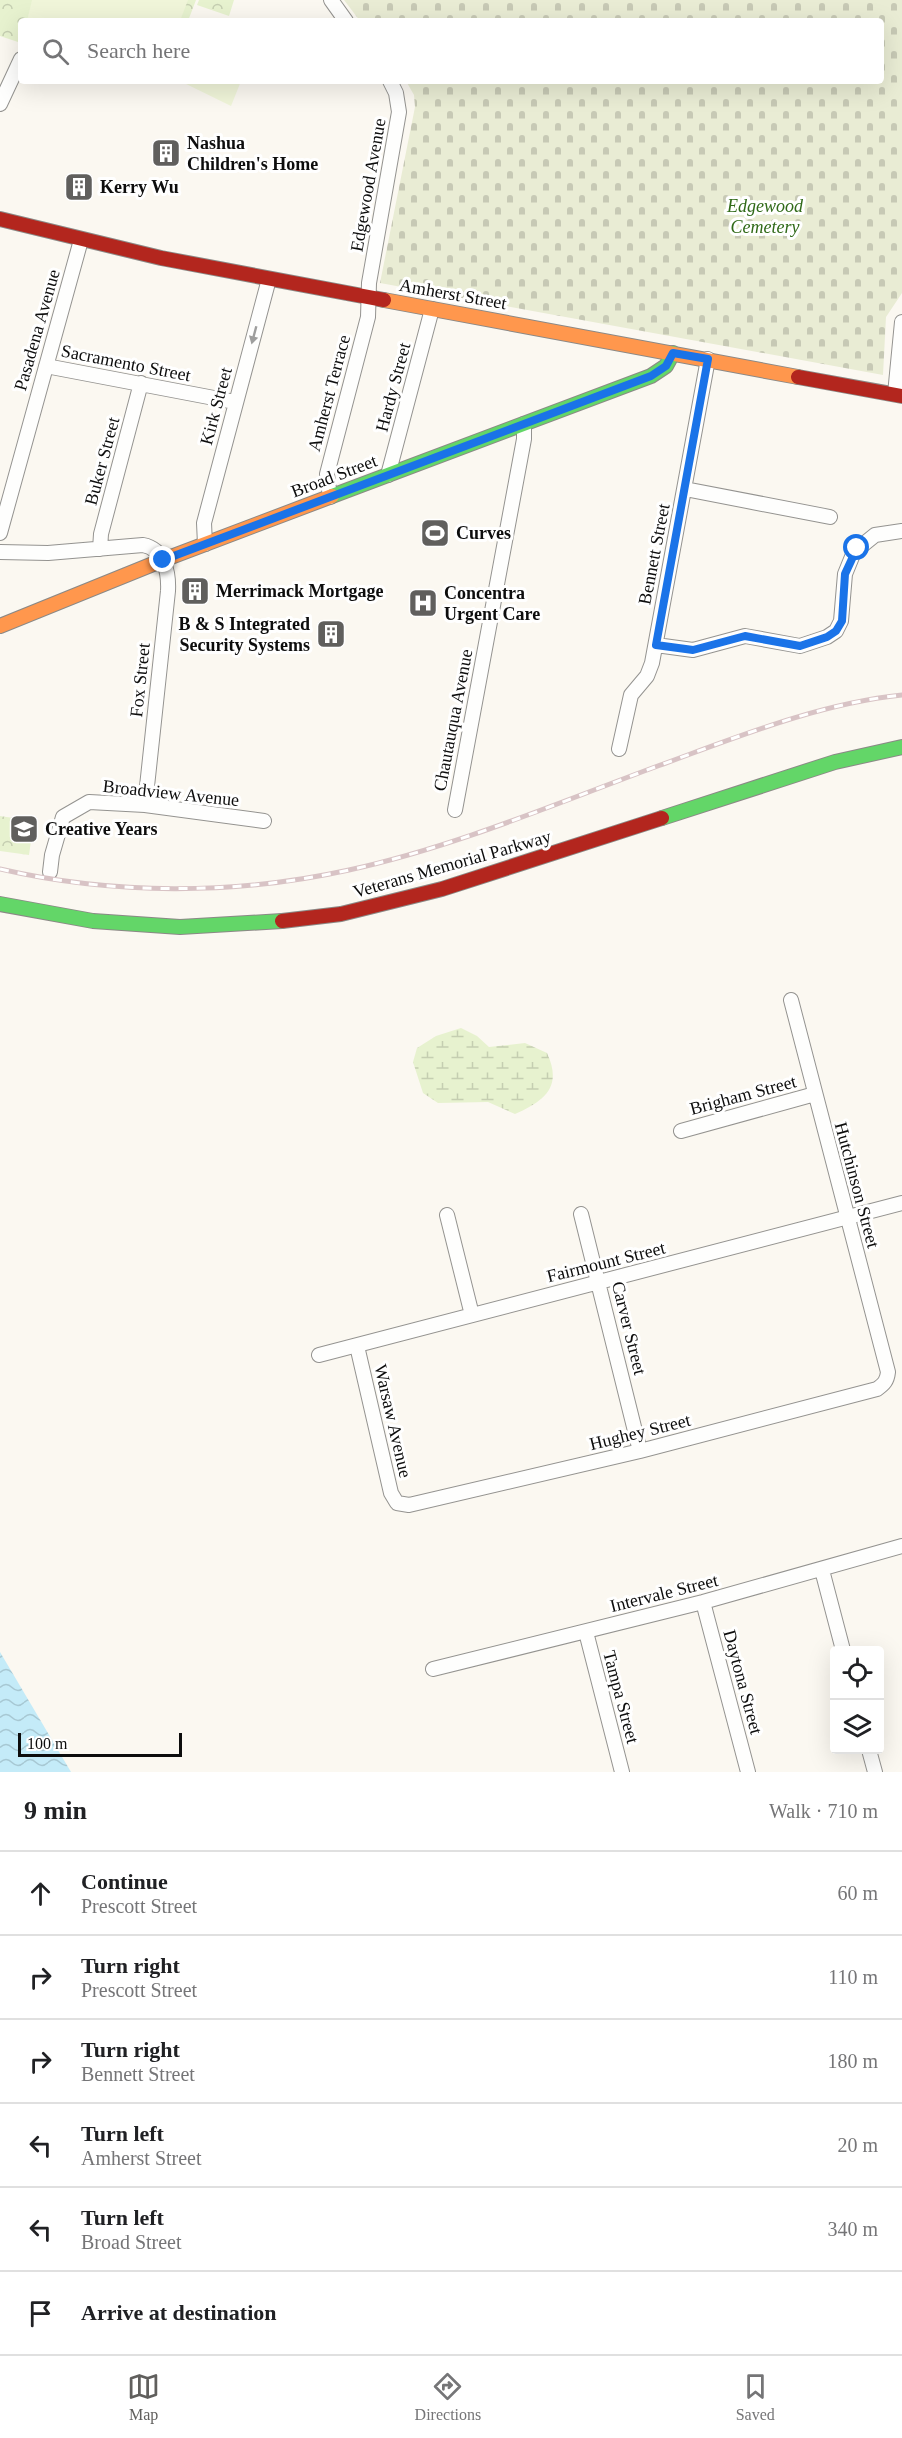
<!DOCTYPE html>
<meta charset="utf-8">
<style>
:root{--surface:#fff;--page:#f6f6f6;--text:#202124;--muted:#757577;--line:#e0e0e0;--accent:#605f5d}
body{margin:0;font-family:Georgia,serif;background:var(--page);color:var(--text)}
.controls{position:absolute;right:18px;bottom:18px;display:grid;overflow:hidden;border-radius:6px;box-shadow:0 6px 24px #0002}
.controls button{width:54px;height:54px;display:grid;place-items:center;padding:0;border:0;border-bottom:2px solid var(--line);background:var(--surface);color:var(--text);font:30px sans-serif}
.scale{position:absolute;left:18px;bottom:15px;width:164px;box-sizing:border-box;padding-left:6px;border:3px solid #0d0d0d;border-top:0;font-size:16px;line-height:21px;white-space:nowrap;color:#0d0d0d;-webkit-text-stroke:4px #fff;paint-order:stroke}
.stop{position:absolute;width:18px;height:18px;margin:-14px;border:4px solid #1a73e8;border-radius:50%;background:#fff}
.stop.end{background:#1a73e8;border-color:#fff;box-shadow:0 2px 6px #0008}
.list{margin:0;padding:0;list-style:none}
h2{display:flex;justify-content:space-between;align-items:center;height:78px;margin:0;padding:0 24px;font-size:26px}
h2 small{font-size:20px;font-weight:400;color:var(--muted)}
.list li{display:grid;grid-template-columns:39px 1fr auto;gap:18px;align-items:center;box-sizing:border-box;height:84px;padding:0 24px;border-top:2px solid var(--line)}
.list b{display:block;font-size:22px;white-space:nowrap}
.list p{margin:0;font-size:20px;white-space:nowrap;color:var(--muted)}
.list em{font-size:20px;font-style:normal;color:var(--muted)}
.icon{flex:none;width:33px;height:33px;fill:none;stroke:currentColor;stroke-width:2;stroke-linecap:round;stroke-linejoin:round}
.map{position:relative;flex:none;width:902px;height:1772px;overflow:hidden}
.search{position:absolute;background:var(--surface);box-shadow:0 6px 24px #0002;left:18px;right:18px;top:18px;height:66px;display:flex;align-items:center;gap:15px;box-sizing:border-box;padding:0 21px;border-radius:6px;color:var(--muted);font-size:22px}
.sheet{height:582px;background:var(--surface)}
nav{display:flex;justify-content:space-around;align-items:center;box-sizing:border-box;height:84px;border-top:2px solid var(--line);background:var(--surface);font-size:16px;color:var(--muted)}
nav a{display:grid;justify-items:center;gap:3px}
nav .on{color:var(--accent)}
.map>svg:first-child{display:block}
.wetland{fill:url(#wetland-marsh)}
.cemetery{fill:url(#cemetery-stones)}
.park{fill:url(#park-crowns)}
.pitch{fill:#f0f5d9}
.water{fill:url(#water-waves)}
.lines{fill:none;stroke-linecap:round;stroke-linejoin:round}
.street-casing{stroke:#949390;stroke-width:16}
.fast-casing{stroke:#8b8986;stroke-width:16}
.slow-casing{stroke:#8b8986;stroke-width:16}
.jam-casing{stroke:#8b8986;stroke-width:16}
.street{stroke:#fefefd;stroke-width:14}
.fast{stroke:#63d668;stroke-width:14}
.slow{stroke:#ff974d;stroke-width:14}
.jam{stroke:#b3261e;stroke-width:14}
.rail-casing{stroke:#d8c3c5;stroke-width:5}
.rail{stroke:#fff;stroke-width:3;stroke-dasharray:9;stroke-linecap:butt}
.oneway{fill:#9e9e9d}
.route{stroke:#1a73e8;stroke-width:8}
.labels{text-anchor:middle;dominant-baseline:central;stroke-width:6;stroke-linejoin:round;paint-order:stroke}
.poi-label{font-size:18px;font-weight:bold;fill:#0d0d0d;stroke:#fff;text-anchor:start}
.street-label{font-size:18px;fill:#0d0d0d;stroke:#fff}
.park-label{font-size:18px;font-style:italic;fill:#306a18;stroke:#fff}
</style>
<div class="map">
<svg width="902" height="1772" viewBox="0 0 902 1772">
<defs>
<pattern id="wetland-marsh" width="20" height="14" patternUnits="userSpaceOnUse" patternTransform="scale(1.5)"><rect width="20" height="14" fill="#e7f2cf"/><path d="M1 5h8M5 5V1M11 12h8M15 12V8" fill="none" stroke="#c5ceb1"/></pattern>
<pattern id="cemetery-stones" width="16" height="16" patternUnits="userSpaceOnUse" patternTransform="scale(1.5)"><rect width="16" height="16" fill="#e9ecd4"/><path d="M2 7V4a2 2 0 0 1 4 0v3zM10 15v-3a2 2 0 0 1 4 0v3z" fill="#c7c9b5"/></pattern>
<pattern id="park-crowns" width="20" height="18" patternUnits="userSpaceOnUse" patternTransform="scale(1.5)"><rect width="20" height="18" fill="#e7f2cf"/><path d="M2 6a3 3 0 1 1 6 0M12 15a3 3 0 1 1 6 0" fill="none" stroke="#c5ceb1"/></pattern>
<pattern id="water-waves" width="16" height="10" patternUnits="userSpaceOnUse" patternTransform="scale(1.5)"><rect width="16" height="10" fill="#c4ebf8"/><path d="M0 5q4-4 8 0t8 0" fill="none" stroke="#a7c8d3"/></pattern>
</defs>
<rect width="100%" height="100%" fill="#fbf8f1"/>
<path class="wetland" d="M461 1028 477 1036 489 1047 525 1043 547 1053C563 1087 544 1101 515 1114L488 1102 438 1103 423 1093 413 1062 417 1048 436 1036Z"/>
<path class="cemetery" d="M344 0H902V293L886 317 883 375 380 283 415 107 414 95 406 81H881V21H360Z"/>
<path class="park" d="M0 0H196L188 21H21V43L0 36Z
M199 0H234L229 16 197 5Z
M0 816 20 819 18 831 32 834 29 855 0 851Z"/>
<path class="pitch" d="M32 0H188L180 21H27Z
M180 81H241L231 106Z"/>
<path class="water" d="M0 1652 71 1772H0Z"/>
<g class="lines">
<g class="street-casing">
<path id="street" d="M331 0 346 21
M0 104 21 59
M46 366 235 402
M895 394 902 322
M388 475 432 309
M685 489 830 517
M330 497 327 474 368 317 369 283 399 112 396 93 390 81
M0 533 81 240
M205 544 204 523 269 279
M100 549 101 534 141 383
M0 552 48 553 143 545C164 549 169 572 168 591L145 805
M656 645 693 650 745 636 800 646 827 637 836 631 841 621 845 574 854 552 875 535 902 531
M619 749 631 695 647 676 652 663 708 359
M455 810 524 439V424
M50 872 52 855 63 817 89 802 145 805 264 821
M681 1131 815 1094
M581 1214 640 1451
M447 1215 472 1315
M357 1346 391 1493 397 1503 409 1505 640 1451 877 1389C884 1384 887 1381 888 1372L791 1000
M319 1355 902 1203
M822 1570 843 1650
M703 1602 748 1772
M586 1632 622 1772
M433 1669 703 1602 902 1546
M869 1750 875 1772"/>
</g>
<g class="fast-casing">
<path id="fast" d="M332 496 651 376 666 366 673 353
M662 818 835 762 902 747
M0 904 93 921 180 927 282 921"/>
</g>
<g class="slow-casing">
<path id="slow" d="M384 300 798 377
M0 626 163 560 332 496"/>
</g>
<g class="jam-casing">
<path id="jam" d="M0 219 161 258 384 300
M798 377 902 396
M282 921 341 914 442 889 662 818"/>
</g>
<use href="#street" class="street"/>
<use href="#fast" class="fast"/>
<use href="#slow" class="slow"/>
<use href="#jam" class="jam"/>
<g class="rail-casing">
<path id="rail" d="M0 869C112 895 236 895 349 870 454 847 555 804 655 767 735 738 816 704 902 695"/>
</g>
<use href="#rail" class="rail"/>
</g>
<defs><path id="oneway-solid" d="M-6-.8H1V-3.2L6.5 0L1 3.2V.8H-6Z" transform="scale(1.5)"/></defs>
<use class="oneway" href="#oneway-solid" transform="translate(254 335) rotate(105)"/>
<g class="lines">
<path class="route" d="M163 560 651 376 666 366 673 353 708 359 656 645 693 650 745 636 800 646 827 637 836 631 842 621 845 574 857 548"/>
</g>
<defs>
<g id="building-square" transform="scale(1.5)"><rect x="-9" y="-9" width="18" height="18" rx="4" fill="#605f5d" stroke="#fff"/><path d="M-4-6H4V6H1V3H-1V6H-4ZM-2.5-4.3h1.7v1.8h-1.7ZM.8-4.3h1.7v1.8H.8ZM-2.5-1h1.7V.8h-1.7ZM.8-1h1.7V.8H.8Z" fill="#fff"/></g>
<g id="stadium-square" transform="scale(1.5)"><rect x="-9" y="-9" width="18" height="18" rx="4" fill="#605f5d" stroke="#fff"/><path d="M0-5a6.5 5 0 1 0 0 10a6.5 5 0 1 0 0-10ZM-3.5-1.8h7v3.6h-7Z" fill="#fff"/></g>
<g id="hospital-square" transform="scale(1.5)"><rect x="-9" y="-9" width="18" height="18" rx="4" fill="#605f5d" stroke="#fff"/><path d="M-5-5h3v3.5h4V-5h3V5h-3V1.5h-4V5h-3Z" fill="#fff"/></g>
<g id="school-square" transform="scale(1.5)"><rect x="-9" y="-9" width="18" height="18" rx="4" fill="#605f5d" stroke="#fff"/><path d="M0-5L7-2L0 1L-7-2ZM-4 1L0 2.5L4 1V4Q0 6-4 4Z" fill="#fff"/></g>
</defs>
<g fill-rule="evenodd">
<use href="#building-square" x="166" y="153"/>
<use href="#building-square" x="79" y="187"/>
<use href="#stadium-square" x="435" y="533"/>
<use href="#building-square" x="195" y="591"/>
<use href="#hospital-square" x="423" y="603"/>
<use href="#building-square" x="331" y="634"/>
<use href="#school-square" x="24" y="829"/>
</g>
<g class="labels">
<g class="poi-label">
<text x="187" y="143">Nashua<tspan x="187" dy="21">Children's Home</tspan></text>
<text x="100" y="187">Kerry Wu</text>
<text x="456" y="533">Curves</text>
<text x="216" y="591">Merrimack Mortgage</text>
<text x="444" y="593">Concentra<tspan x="444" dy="21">Urgent Care</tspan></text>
<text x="310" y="624" text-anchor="end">B &amp; S Integrated<tspan x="310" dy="21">Security Systems</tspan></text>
<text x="45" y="829">Creative Years</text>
</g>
<g class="street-label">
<text transform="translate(368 185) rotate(-80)">Edgewood Avenue</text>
<text transform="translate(453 294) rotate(10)">Amherst Street</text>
<text transform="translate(37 330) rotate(-74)">Pasadena Avenue</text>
<text transform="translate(126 363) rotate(11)">Sacramento Street</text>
<text transform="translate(393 387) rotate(-75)">Hardy Street</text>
<text transform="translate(329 393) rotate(-75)">Amherst Terrace</text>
<text transform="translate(216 406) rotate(-75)">Kirk Street</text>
<text transform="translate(102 461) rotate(-75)">Buker Street</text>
<text transform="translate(334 476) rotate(-21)">Broad Street</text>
<text transform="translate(654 554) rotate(-79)">Bennett Street</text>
<text transform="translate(140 680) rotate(-84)">Fox Street</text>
<text transform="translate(453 720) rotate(-79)">Chautauqua Avenue</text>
<text transform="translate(171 793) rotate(6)">Broadview Avenue</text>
<text transform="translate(452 864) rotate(-16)">Veterans Memorial Parkway</text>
<text transform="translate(743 1095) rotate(-15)">Brigham Street</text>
<text transform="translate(857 1185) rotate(75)">Hutchinson Street</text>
<text transform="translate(606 1262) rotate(-14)">Fairmount Street</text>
<text transform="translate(629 1328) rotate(76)">Carver Street</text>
<text transform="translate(393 1421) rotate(77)">Warsaw Avenue</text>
<text transform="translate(640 1432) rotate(-14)">Hughey Street</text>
<text transform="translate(664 1593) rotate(-14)">Intervale Street</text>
<text transform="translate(743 1682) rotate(75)">Daytona Street</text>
<text transform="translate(621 1697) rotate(75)">Tampa Street</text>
</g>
<g class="park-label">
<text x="765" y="206">Edgewood<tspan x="765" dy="21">Cemetery</tspan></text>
</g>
</g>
</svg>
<div class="controls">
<button><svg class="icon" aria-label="locate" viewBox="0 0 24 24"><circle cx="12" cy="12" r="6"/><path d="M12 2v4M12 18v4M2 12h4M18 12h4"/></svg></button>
<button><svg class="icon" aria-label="layers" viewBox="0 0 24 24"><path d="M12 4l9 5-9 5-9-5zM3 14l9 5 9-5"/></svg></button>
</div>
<div class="scale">100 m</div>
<div class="stop" style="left:857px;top:548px"></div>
<div class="stop end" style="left:163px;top:560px"></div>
<div class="search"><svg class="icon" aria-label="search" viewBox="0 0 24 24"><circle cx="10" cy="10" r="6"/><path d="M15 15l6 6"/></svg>Search here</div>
</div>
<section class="sheet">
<h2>9 min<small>Walk · 710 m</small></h2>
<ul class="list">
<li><svg class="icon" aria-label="ahead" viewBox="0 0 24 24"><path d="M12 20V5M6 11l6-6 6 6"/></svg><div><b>Continue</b><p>Prescott Street</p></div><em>60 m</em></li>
<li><svg class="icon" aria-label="right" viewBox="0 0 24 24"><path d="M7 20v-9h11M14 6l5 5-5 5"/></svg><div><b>Turn right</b><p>Prescott Street</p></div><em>110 m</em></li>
<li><svg class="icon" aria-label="right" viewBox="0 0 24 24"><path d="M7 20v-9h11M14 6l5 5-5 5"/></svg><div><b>Turn right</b><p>Bennett Street</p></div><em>180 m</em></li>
<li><svg class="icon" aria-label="left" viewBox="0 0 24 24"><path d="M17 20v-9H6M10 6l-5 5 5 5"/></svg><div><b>Turn left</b><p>Amherst Street</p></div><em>20 m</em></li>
<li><svg class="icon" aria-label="left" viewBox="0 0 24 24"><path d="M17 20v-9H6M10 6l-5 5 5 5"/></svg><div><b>Turn left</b><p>Broad Street</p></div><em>340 m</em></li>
<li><svg class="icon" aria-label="arrive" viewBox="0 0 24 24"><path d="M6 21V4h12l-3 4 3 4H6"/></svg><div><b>Arrive at destination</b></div></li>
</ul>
</section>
<nav>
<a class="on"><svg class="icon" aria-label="map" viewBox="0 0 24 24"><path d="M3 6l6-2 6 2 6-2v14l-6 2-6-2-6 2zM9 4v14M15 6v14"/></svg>Map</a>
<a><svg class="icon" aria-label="directions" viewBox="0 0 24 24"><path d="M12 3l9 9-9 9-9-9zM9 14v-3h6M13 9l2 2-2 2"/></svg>Directions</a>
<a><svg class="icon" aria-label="saved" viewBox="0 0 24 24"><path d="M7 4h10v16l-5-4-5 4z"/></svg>Saved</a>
</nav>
